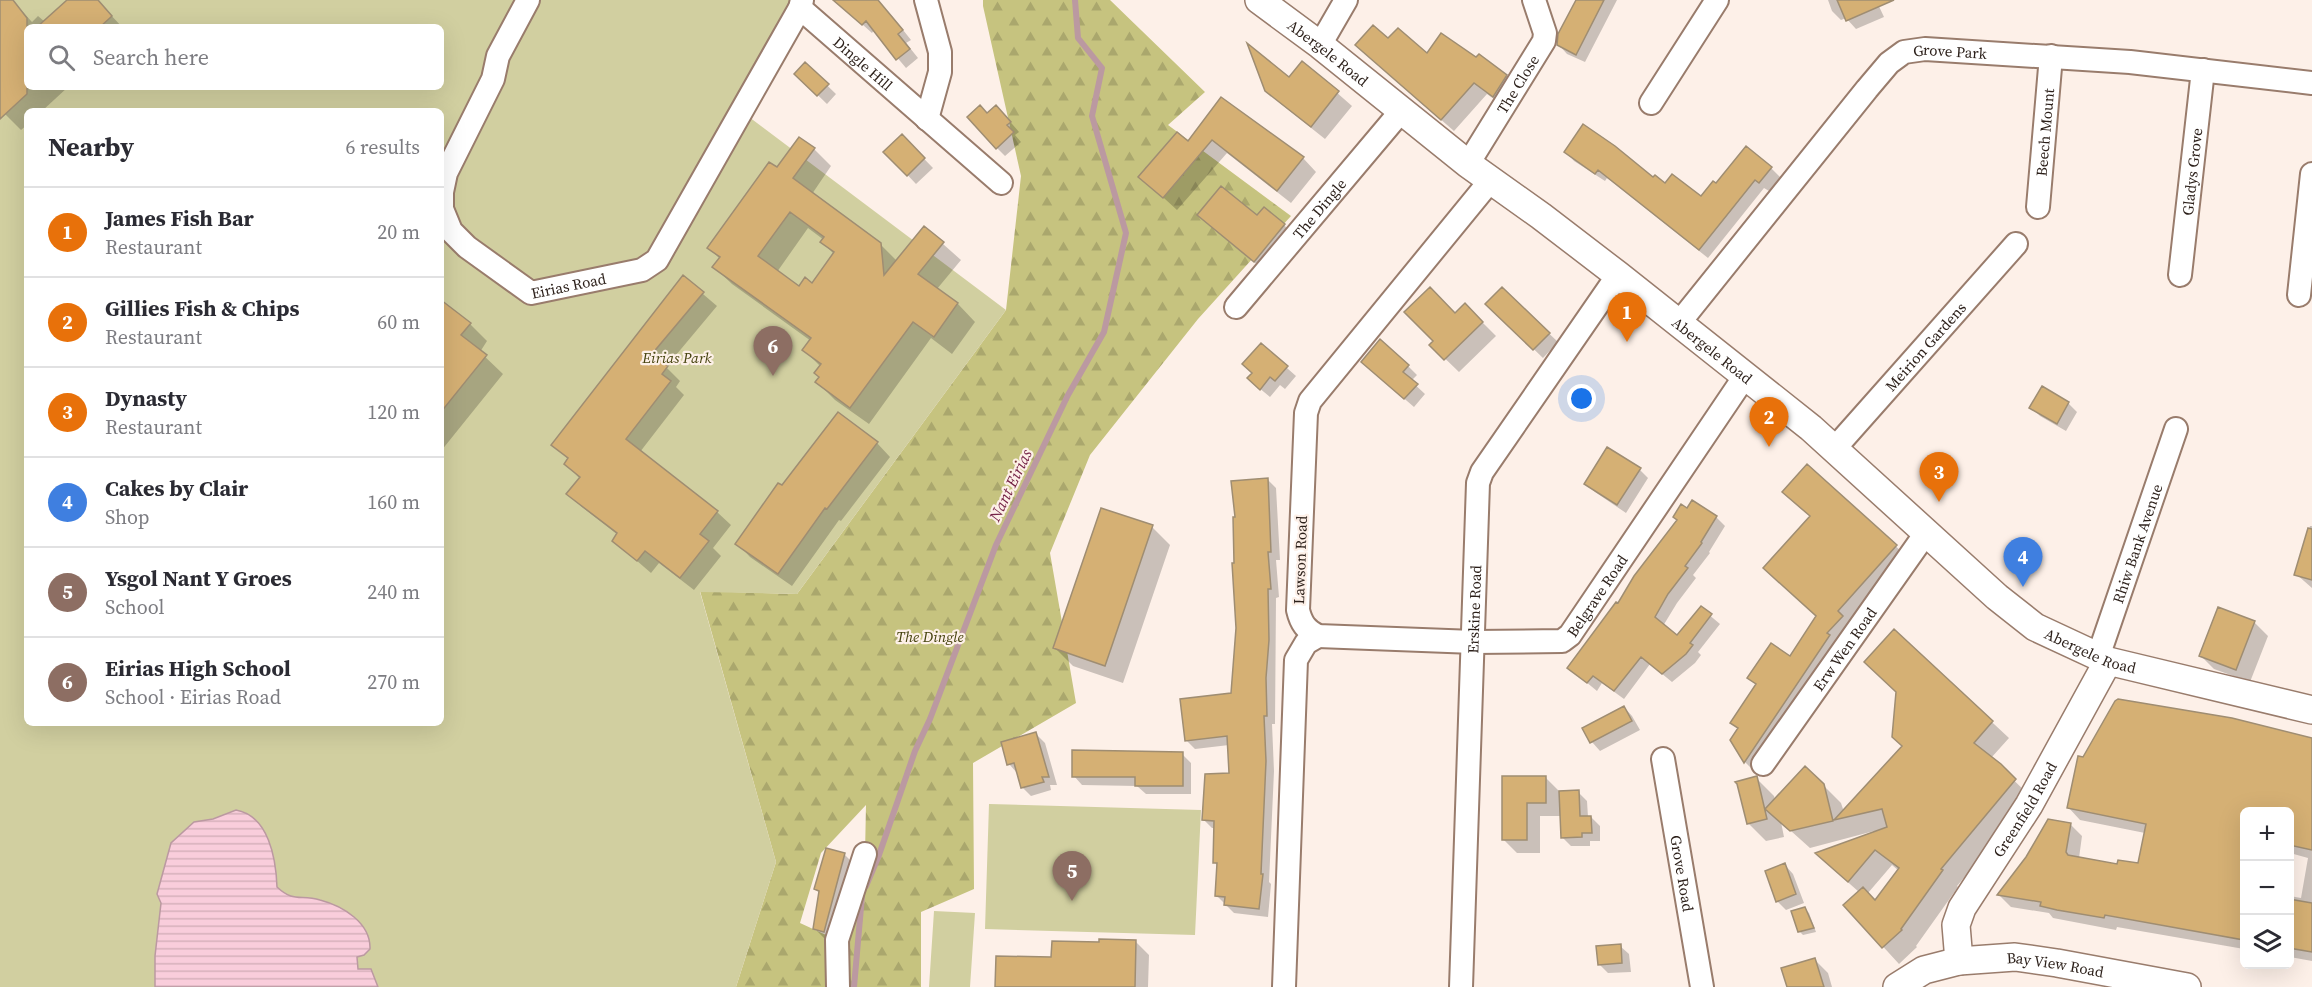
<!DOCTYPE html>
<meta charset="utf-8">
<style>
:root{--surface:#fff;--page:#f2f2f3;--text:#2b2b33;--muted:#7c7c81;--line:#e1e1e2;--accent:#1e6962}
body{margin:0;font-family:"Source Serif 4",serif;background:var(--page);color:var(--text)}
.controls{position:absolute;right:18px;bottom:18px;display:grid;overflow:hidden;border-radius:9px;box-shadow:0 6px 24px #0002}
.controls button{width:54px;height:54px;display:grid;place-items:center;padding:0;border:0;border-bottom:2px solid var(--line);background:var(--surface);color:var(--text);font:30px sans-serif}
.you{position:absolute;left:1582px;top:399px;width:21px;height:21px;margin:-15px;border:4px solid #fff;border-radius:50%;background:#1a73e8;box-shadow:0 0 0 9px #1a73e833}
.badge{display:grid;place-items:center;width:39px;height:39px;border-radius:50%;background:var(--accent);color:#fff;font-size:20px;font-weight:700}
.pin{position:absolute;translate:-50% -50px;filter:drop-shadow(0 2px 3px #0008)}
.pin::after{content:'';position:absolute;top:32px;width:21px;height:18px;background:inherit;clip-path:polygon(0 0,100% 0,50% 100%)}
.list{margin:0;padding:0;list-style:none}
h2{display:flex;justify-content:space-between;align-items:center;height:78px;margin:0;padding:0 24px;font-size:26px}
h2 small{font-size:20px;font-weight:400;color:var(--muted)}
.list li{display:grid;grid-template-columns:39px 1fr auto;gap:18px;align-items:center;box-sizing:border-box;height:90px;padding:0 24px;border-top:2px solid var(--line)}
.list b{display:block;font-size:22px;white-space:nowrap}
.list p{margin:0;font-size:20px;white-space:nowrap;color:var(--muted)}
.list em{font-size:20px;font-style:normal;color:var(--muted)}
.icon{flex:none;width:33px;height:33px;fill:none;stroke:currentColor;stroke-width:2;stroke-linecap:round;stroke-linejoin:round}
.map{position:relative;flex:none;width:2312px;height:987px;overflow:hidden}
.search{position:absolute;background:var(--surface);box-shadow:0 6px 24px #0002;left:24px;top:24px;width:420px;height:66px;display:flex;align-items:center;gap:15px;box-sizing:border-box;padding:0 21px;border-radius:9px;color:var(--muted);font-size:22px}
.panel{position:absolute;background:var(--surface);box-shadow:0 6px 24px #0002;left:24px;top:108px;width:420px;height:618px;border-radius:9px}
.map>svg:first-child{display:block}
.forest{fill:url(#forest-firs);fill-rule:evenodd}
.green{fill:#d1cfa0;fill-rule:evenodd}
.water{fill:url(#water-rules);stroke:#bb99a1;stroke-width:1.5}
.shadow{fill:#0003;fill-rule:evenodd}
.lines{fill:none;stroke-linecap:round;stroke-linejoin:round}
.stream{stroke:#bb99a1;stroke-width:6}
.building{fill:#d5b074;stroke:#9f8d72;stroke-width:1.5;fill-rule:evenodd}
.minor-casing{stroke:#997c6c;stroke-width:26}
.major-casing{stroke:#997c6c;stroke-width:30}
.minor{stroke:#fff;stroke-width:22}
.major{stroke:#fff;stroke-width:27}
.labels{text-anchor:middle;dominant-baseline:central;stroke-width:4.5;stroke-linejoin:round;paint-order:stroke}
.street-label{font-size:15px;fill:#2b1f19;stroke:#fdf0e8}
.park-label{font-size:15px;font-style:italic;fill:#45420d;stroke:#fdf0e8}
.water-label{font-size:16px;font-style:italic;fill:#752447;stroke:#fdf0e8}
</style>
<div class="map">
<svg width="2312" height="987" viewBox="0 0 2312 987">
<defs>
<pattern id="forest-firs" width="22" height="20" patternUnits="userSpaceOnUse" patternTransform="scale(1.5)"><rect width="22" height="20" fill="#c6c37f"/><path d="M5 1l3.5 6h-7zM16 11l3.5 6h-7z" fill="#aaa76d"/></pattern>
<pattern id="water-rules" width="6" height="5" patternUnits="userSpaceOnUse" patternTransform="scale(1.5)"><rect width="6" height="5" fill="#f9cddb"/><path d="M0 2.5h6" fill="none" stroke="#d6b0bb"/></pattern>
</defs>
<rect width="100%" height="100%" fill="#fdf0e8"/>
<path class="forest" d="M983 0H1110L1205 92 1168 125 1291 216 1198 319 1090 455 1050 553 1076 703 973 763 974 889 921 912V987H736L776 862 700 591 797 594 1006 310 1021 176 983 6ZM866 805 865 854 837 940 800 923 821 853Z"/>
<path class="green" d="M0 0H795L741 111 1006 310 797 594 700 592 776 862 736 987H0ZM27 27H441V87H27ZM27 111H441V723H27Z
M989 804 1201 810 1195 935 985 929Z
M934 911 975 913 970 987H929Z"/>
<path class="water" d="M236 810C269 816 276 859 277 887 294 903 301 894 320 900 343 906 371 923 370 949L364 955 357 957 358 969H371L378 987H155V956L161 903 157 894 171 843 194 822 213 819Z"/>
<path class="shadow" d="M7 0H12L32 22 38 16 45 22 69 0H97L122 27H27V87H68L42 111H27V125L21 130 0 109V6Z
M835 0H875L892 16 911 40 906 43 918 58 906 68 874 30 872 33Z
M1577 0H1617L1585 62 1567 54 1558 44Z
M1828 0H1876L1884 17 1856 29 1846 18 1841 20 1832 11Z
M1389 40 1427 55 1506 76 1518 88 1506 108 1487 94 1454 131 1369 57Z
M1303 63 1352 106 1325 139 1281 104 1266 90 1290 80Z
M805 64 836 94 827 104 796 74Z
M1222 99 1303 158 1316 172 1291 203 1227 153 1177 210 1141 177 1188 143Z
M988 115 1005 116 1019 132 1015 135 1021 142 1005 156 997 148Z
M902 136 933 168 916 184 886 152Z
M814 149 831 166 812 194 880 244 897 261 925 228 961 260 937 289 958 304 975 322 952 354 931 338 869 424 835 400 817 382 821 377V367L804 350 811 341 732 284 714 267 720 259 709 248 777 169ZM808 228 824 240 822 242 834 254 812 285 799 288 777 272Z
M1566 152 1654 179 1702 198 1716 185 1771 168 1780 177 1769 191 1764 188 1708 258 1607 178 1605 181 1574 161Z
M1199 215 1257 217 1284 225 1297 239 1268 274Z
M683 277 717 306 666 367 680 381 676 387 684 395 640 452 717 512 731 525 713 548 721 556 694 590 659 563 651 573 614 541 618 535 582 507 568 493 580 479 566 464 569 460 553 445Z
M1502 289 1558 342 1543 358 1487 304Z
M441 302 470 324 487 341 480 352 503 374 441 451Z
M1465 305 1496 336 1459 372 1431 345Z
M1261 345 1296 376 1285 389 1280 385 1270 397 1258 387 1253 374Z
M1408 366 1417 375 1411 381 1425 394 1414 407 1371 370Z
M2068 403 2077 412 2066 431 2040 416 2031 407Z
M877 443 890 457 841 521 839 520 792 586 750 557 737 543 783 488Z
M1807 466 1912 561 1844 651 1760 777 1745 762 1732 740 1739 730 1732 723 1757 685 1749 678 1790 658 1818 617 1811 517 1799 507Z
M1640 470 1648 478 1626 513 1595 492 1586 484Z
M1267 479 1276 488 1280 560H1276L1279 597 1276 598 1275 724H1272L1274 771 1269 882 1271 884 1268 917 1234 913 1216 895 1218 866 1215 863 1216 828H1212L1203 819 1230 774 1229 745 1195 749 1186 740 1233 695Z
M1693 502 1717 518 1725 526 1709 552 1710 553 1693 575 1696 578 1677 603 1663 626 1677 637 1701 608 1720 624 1698 652 1701 655 1695 663 1672 682 1650 664 1624 699 1602 683 1597 691 1569 668 1619 605Z
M2310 526H2312V588L2296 574Z
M1152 527 1170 545 1123 683 1073 666 1055 648Z
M2254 622 2268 636 2250 682 2214 669 2201 656Z
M1894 631 2009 738 1991 758 2031 797 1957 886 1958 887 1916 946 1917 947 1899 964 1845 905 1859 892 1833 869 1874 833V831L1810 848 1781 822 1784 837 1766 841 1748 823 1756 778 1774 796 1775 800 1823 785 1841 803 1844 812 1904 746ZM1892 865 1899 871 1876 902 1868 893Z
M1624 707 1632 716 1640 730 1600 751 1592 742 1584 728Z
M1036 734 1045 743 1057 785H1050L1051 790 1031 796 1022 787 1018 774 1009 764Z
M2312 740V961L2290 957V896L2301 898 2308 858 2290 853V812H2244V949L2117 927 2116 930 2053 918 2049 913 2011 907 1999 895 2070 824 2082 836 2079 858 2118 866 2139 864 2145 833 2080 820 2068 807Z
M1182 754 1191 763V794H1146L1137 786 1082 785 1074 776Z
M1503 778H1546L1559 791 1578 792 1587 801 1588 817H1591L1600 826V841H1590V846H1571L1562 837V816H1540V853H1517L1503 839Z
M844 854 853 863 833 940 824 938 815 929 820 894 816 889Z
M1785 865 1793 874 1804 903 1786 910 1777 901Z
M1805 909 1809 913 1816 932 1803 935 1799 931Z
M1135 941 1149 955 1148 987H997L1053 958Z
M1620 946 1629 954 1631 972 1608 973 1599 964Z
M1815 960 1828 973 1832 987H1789Z"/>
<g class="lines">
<path class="stream" d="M866 886 879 855 915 751 930 719 996 545 1068 395 1104 332 1126 233 1092 116 1102 68 1078 38 1075 0
M854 987 862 896"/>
</g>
<path class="building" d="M0 0H13L27 18V94L0 119Z
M67 0H98L112 16 100 27H37Z
M833 0H878L903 30 898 34 910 49 896 60 866 21 862 25Z
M1576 0H1604L1576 55 1557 45 1558 34Z
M1837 0H1894L1846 21Z
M1373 25 1388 38 1398 28 1427 53 1441 33 1476 57 1479 54 1507 75 1493 97 1474 83 1441 120 1355 45Z
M1247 43 1289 77 1302 61 1339 91 1311 127 1265 91Z
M805 62 829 84 817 96 794 74Z
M1221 97 1304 157 1277 191 1212 140 1163 198 1138 177 1177 132 1188 141Z
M980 105 987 113 996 105 1011 122 1007 125 1014 132 996 149 967 117Z
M1583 124 1615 146 1653 177 1655 175 1665 183 1672 174 1701 196 1713 181 1716 183 1746 146 1772 167 1759 183 1755 180 1699 250 1598 170 1595 174 1564 152Z
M902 134 925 158 907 176 883 152Z
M799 137 815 148 793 178 881 243 884 275 924 226 944 242 918 274 958 303 934 337 913 322 850 408 815 382 819 377 814 373 821 364 802 350 811 338 712 267 720 257 707 248 769 162 777 167ZM790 212 824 237 820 242 834 252 812 283 805 277 799 286 758 256Z
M1221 186 1257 215 1264 207 1285 224 1254 262 1197 215Z
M683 275 704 292 652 354 668 366 662 374 671 381 626 439 718 511 700 534 709 541 680 578 645 551 637 561 612 541 617 533 566 494 580 477 564 464 568 458 551 445Z
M1430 287 1455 313 1465 303 1483 322 1444 360 1429 345 1433 341 1404 312Z
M1502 287 1550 333 1533 350 1485 304Z
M441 300 471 323 461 335 487 355 441 412Z
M1380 339 1409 365 1403 372 1418 384 1404 399 1361 362Z
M1261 343 1288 366 1275 381 1270 377 1260 390 1247 378 1252 373 1242 364Z
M2042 386 2069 402 2057 424 2029 408Z
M838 412 878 442 827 509 825 508 778 574 735 544 778 483 782 485Z
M1607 447 1641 468 1617 505 1584 484Z
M1807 464 1897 545 1838 611 1843 616 1827 633 1830 635 1744 763 1730 740 1738 728 1730 723 1756 684 1747 678 1771 643 1790 656 1816 616 1763 568 1810 516 1782 492Z
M1268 478 1271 552H1268L1271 589H1268L1269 640 1266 678 1267 716H1264L1266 761 1261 874H1263L1259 909 1224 905 1225 897 1215 896 1217 863H1213L1214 821 1202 820 1205 774 1229 773 1227 736 1185 741 1180 699 1231 693 1236 628 1232 563H1234L1233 517H1235L1231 481Z
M1692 500 1717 516 1701 542 1702 543 1685 566 1688 568 1668 594 1655 617 1677 635 1701 606 1712 614 1690 643 1693 645 1686 654 1662 674 1641 657 1614 691 1593 676 1587 683 1567 668 1616 602 1618 603 1634 576 1677 520 1673 517 1681 504 1687 508Z
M1101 508 1153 525 1105 666 1053 648Z
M2308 528 2312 529V580L2294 575Z
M2218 607 2255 621 2236 670 2199 656Z
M1894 629 1993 721 1974 743 2001 764 2016 779 1941 869 1943 870 1901 929 1902 930 1882 948 1843 905 1863 887 1875 900 1899 868 1875 850 1848 882 1815 853 1887 827 1882 809 1834 820 1902 746 1892 737 1896 692 1864 662Z
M2118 699 2232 718 2312 738V850L2289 845V812H2244V940L2105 915 2104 918 2057 910 2040 906 2041 902 1997 895 2026 857 2048 819 2071 823 2066 852 2068 855 2117 864 2118 860 2138 863 2146 824 2067 808 2078 756 2083 757 2115 701Z
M1624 706 1632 721 1590 743 1582 728Z
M1036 732 1049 777H1042L1044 782 1021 788 1014 763 1007 765 1001 742Z
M1072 750 1183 752V786H1135V777H1072Z
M1805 766 1824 784 1833 821 1790 831 1765 809Z
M1502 776H1546V803H1527V840H1502Z
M1757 776 1767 819 1747 824 1737 784 1735 782Z
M1579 790 1580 816H1591L1592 833H1582V837L1561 838 1559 791Z
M826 848 845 853 824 932 813 929 819 891 814 889Z
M1785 863 1796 894 1776 902 1765 871Z
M2289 899 2312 903V952L2289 948Z
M1805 907 1814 928 1798 932 1791 911Z
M1099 939 1136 940 1135 987H995L996 956 1051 957 1052 941 1099 942Z
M1621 944 1622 963 1598 965 1596 946Z
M1815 958 1824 987H1787L1781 968Z"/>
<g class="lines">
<g class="minor-casing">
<g id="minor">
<path id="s1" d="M528 0 498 56 493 79 446 173 442 192V209L451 231 467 247 531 293 642 270 657 260 800 8 802 0"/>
<path d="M926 0 940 52V72L927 119"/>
<path id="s2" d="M800 8 1001 183"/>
<path d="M1320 45 1346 0"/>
<path d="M1651 103 1717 0"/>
<path id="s3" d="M1468 164 1544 41 1545 33 1534 0"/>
<path id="s4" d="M1490 181 1310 401 1306 413 1298 610C1301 623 1306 630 1318 636L1474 642 1562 641 1570 635 1745 376"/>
<path id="s5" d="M2038 207 2051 56"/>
<path id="s6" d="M2180 275 2203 70"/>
<path d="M2299 295 2312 174"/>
<path id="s7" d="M1236 307 1402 110"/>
<path id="s8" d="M1679 323 1867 89 1889 63 1904 52 1925 49 2130 62 2312 83"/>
<path id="s9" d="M1835 448 2016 244"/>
<path id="s10" d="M2098 657 2176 429"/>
<path id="s11" d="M1663 759 1702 987"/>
<path id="s12" d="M1763 764 1926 533"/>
<path d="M838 987 837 940 865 854"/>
<path d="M1284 987 1296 660 1306 643 1318 636"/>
<path id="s13" d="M1461 987 1478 483 1482 472 1618 275"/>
</g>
</g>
<g class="major-casing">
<g id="major">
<path id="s14" d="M1259 0 1320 45 1468 164 1541 216 1618 275 1811 428 1997 597 2035 627 2108 661 2312 710"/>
<path id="s15" d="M1959 961 1956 925 1962 908 2029 805 2108 661"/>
<path id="s16" d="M1897 987 1924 970 1959 961 2015 957 2057 963 2187 987"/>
</g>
</g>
<use href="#minor" class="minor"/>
<use href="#major" class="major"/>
</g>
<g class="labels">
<g class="street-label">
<text stroke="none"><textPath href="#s14" startOffset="87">Abergele Road</textPath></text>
<text stroke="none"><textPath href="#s8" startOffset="399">Grove Park</textPath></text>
<text stroke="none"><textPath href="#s2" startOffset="84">Dingle Hill</textPath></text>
<text stroke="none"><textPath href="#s3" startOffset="94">The Close</textPath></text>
<text stroke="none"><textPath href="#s5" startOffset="75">Beech Mount</textPath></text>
<text stroke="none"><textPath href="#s6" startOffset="104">Gladys Grove</textPath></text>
<text stroke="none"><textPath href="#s7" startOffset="129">The Dingle</textPath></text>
<text stroke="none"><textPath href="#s1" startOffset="392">Eirias Road</textPath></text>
<text stroke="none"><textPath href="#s9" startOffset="136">Meirion Gardens</textPath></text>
<text stroke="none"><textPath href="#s14" startOffset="573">Abergele Road</textPath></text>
<text stroke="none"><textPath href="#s10" startOffset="120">Rhiw Bank Avenue</textPath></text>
<text transform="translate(1300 560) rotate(-88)">Lawson Road</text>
<text stroke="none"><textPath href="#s4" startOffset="830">Belgrave Road</textPath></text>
<text stroke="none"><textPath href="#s13" startOffset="378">Erskine Road</textPath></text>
<text stroke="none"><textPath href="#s12" startOffset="141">Erw Wen Road</textPath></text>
<text stroke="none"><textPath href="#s14" startOffset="1059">Abergele Road</textPath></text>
<text stroke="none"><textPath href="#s15" startOffset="171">Greenfield Road</textPath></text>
<text stroke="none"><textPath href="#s11" startOffset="116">Grove Road</textPath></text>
<text stroke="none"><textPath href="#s16" startOffset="165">Bay View Road</textPath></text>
</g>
<g class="park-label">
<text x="677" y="357">Eirias Park</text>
<text x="930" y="636">The Dingle</text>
</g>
<g class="water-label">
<text transform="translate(1010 485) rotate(-64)">Nant Eirias</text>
</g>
</g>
</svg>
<div class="controls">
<button>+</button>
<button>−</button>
<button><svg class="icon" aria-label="layers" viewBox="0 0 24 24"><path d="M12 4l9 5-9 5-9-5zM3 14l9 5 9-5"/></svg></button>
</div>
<div class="you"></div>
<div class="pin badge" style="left:1627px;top:342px;background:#e8710a">1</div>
<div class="pin badge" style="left:1769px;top:447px;background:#e8710a">2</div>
<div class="pin badge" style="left:1939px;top:502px;background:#e8710a">3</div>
<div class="pin badge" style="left:2023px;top:587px;background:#3f7fe0">4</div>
<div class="pin badge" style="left:1072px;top:901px;background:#8d6e63">5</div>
<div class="pin badge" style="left:773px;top:376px;background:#8d6e63">6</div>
<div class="search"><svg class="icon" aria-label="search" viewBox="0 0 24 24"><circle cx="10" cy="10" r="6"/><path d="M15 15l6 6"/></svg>Search here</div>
<section class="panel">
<h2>Nearby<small>6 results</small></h2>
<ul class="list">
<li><span class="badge" style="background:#e8710a">1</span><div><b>James Fish Bar</b><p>Restaurant</p></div><em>20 m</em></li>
<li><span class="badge" style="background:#e8710a">2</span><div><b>Gillies Fish &amp; Chips</b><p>Restaurant</p></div><em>60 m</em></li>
<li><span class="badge" style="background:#e8710a">3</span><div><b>Dynasty</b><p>Restaurant</p></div><em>120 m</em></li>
<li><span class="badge" style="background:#3f7fe0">4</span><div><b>Cakes by Clair</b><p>Shop</p></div><em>160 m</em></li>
<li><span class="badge" style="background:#8d6e63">5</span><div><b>Ysgol Nant Y Groes</b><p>School</p></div><em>240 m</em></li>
<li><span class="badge" style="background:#8d6e63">6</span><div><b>Eirias High School</b><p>School · Eirias Road</p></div><em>270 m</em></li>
</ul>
</section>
</div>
